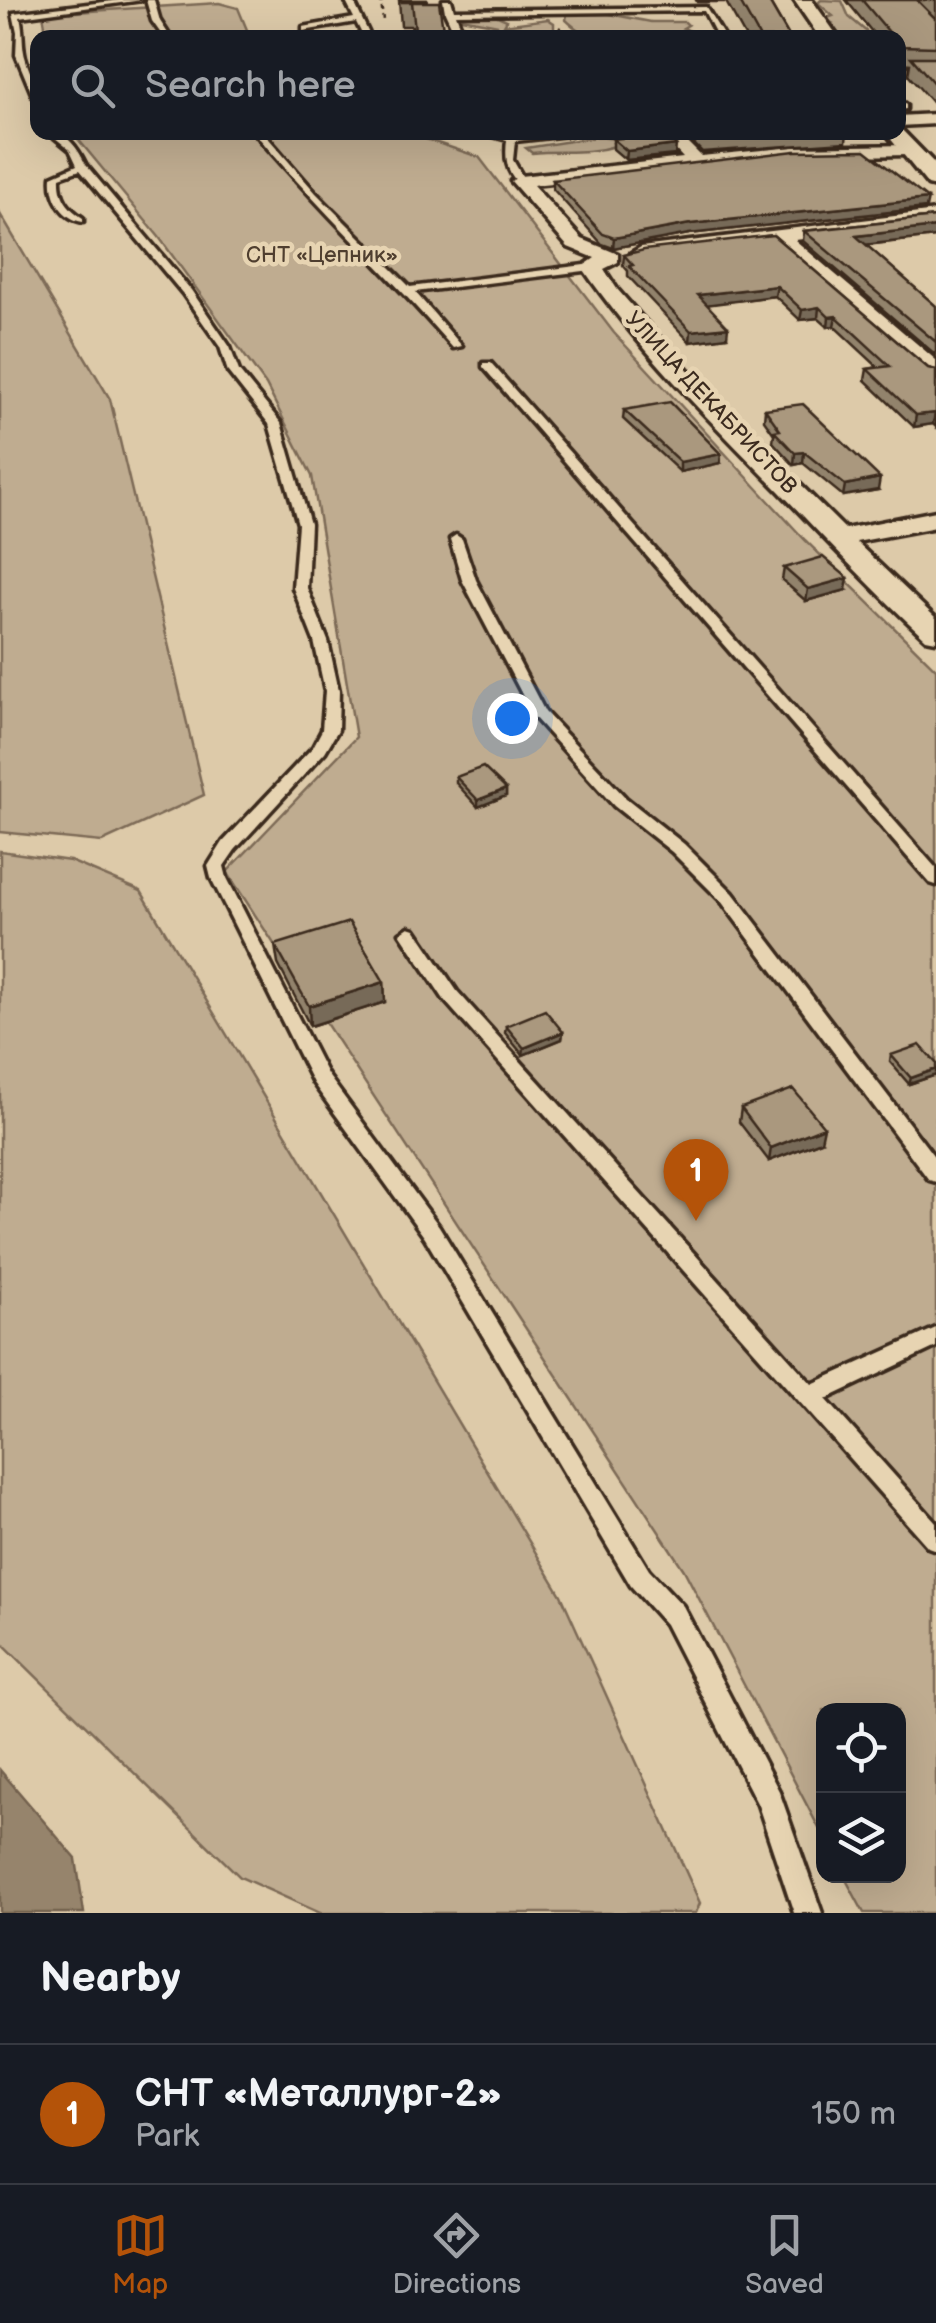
<!DOCTYPE html>
<meta charset="utf-8">
<style>
:root{--surface:#171b24;--page:#20242c;--text:#f1f3f6;--muted:#9ea1a6;--line:#363941;--accent:#b45309}
body{margin:0;font-family:"Balsamiq Sans",sans-serif;background:var(--page);color:var(--text)}
.controls{position:absolute;right:30px;bottom:30px;display:grid;overflow:hidden;border-radius:20px;box-shadow:0 10px 40px #0002}
.controls button{width:90px;height:90px;display:grid;place-items:center;padding:0;border:0;border-bottom:2px solid var(--line);background:var(--surface);color:var(--text);font:50px sans-serif}
.you{position:absolute;left:512px;top:718px;width:35px;height:35px;margin:-25px;border:8px solid #fff;border-radius:50%;background:#1a73e8;box-shadow:0 0 0 15px #1a73e833}
.badge{display:grid;place-items:center;width:65px;height:65px;border-radius:50%;background:var(--accent);color:#fff;font-size:32px;font-weight:700}
.pin{position:absolute;translate:-50% -82px;filter:drop-shadow(0 2px 5px #0008)}
.pin::after{content:'';position:absolute;top:52px;width:35px;height:30px;background:inherit;clip-path:polygon(0 0,100% 0,50% 100%)}
.list{margin:0;padding:0;list-style:none}
h2{display:flex;justify-content:space-between;align-items:center;height:130px;margin:0;padding:0 40px;font-size:42px}
h2 small{font-size:32px;font-weight:400;color:var(--muted)}
.list li{display:grid;grid-template-columns:65px 1fr auto;gap:30px;align-items:center;box-sizing:border-box;height:140px;padding:0 40px;border-top:2px solid var(--line)}
.list b{display:block;font-size:38px;white-space:nowrap}
.list p{margin:0;font-size:32px;white-space:nowrap;color:var(--muted)}
.list em{font-size:32px;font-style:normal;color:var(--muted)}
.icon{flex:none;width:55px;height:55px;fill:none;stroke:currentColor;stroke-width:2;stroke-linecap:round;stroke-linejoin:round}
.map{position:relative;flex:none;width:936px;height:1913px;overflow:hidden}
.search{position:absolute;background:var(--surface);box-shadow:0 10px 40px #0002;left:30px;right:30px;top:30px;height:110px;display:flex;align-items:center;gap:25px;box-sizing:border-box;padding:0 35px;border-radius:20px;color:var(--muted);font-size:38px}
.sheet{height:270px;background:var(--surface)}
nav{display:flex;justify-content:space-around;align-items:center;box-sizing:border-box;height:140px;border-top:2px solid var(--line);background:var(--surface);font-size:28px;color:var(--muted)}
nav a{display:grid;justify-items:center;gap:5px}
nav .on{color:var(--accent)}
.map>svg:first-child{display:block}
.green{fill:#bfac90;stroke:#7d6b57;stroke-width:2.5}
.water{fill:#96846c;stroke:#72604d;stroke-width:2.5}
.lines{fill:none;stroke-linecap:round;stroke-linejoin:round}
.service-casing{stroke:#3b2a1e;stroke-width:7}
.minor-casing{stroke:#3b2a1e;stroke-width:7}
.tertiary-casing{stroke:#3b2a1e;stroke-width:7}
.path{stroke:#3b2a1e;stroke-width:2.5;stroke-dasharray:4 4;stroke-linecap:butt}
.service{fill:#e7d4b2;fill-rule:evenodd}
.minor{fill:#e7d4b2;fill-rule:evenodd}
.tertiary{fill:#e7d4b2;fill-rule:evenodd}
.wall{fill:#92836c;stroke:#3b2a1e;stroke-width:2.5}
.shaded-wall{fill:#776a58;stroke:#3b2a1e;stroke-width:2.5}
.building{fill:#aa987e;stroke:#3b2a1e;stroke-width:2.5}
.labels{text-anchor:middle;dominant-baseline:central;stroke-width:9;stroke-linejoin:round;paint-order:stroke}
.far-park-label{font-size:22px;fill:#4f3e2f;stroke:#e7d4b2}
.far-street-label{font-size:22px;fill:#3b2a1e;stroke:#e7d4b2}
</style>
<div class="map">
<svg width="936" height="1913" viewBox="0 0 936 1913">
<rect width="100%" height="100%" fill="#ddcaa9"/>
<filter id="ink" filterUnits="userSpaceOnUse"><feTurbulence type="fractalNoise" baseFrequency=".01" numOctaves="2"/><feDisplacementMap in="SourceGraphic" scale="20" xChannelSelector="R" yChannelSelector="G"/><feConvolveMatrix kernelMatrix="1 2 1 2 8 2 1 2 1" color-interpolation-filters="sRGB"/></filter>
<g filter="url(#ink)">
<path class="green" d="M821 0 842 1 849 17 873 37H836L828 25 832 23 824 19 833 16 818 3Z
M219 3 238 8 250 37H47L43 14Z
M578 8 651 22H685L688 25 683 28 690 31C674 40 606 41 586 34 578 31 572 25 566 20L567 14Z
M488 12 507 20 504 25 548 19 554 23V33L565 37H483L481 30 498 25 456 17Z
M73 133H408L479 157 614 333 805 540 936 669V1913H864L844 1876H898V1710H824L823 1836 684 1570 227 872 356 737 312 476 266 385 159 237Z
M626 133 678 135 621 140 613 143 615 146C586 155 562 150 532 153L526 148 596 137 617 139Z
M0 214 110 399 204 795 102 842 0 832Z
M0 851 70 861 141 891 561 1595 700 1903 696 1913H320L240 1877 0 1641Z"/>
<path class="water" d="M0 1770 76 1859 84 1913H0Z"/>
<g class="lines">
<g class="service-casing">
<path id="service" d="M121 0H142L20 17C24 31 21 46 26 60 30 75 38 85 38 101H35L16 55 17 32 13 13Z
M146 0H154L160 21 171 38H164L152 21Z
M345 0H353L371 38H364L356 22 303 31V27L354 18Z
M443 0H451L454 10 706 7 725 38H718L704 11 456 14 465 38H457L445 12Z
M898 67H936V71H898Z
M898 99 906 105V109L898 110Z
M48 132C68 132 78 149 86 165L191 290 230 347 239 371 281 423 310 524 307 588 328 641 339 691 338 730 325 752 235 850 224 866 227 878 327 1074 439 1226 649 1570 683 1606 779 1791 822 1913H794L758 1805 665 1624 631 1586 425 1238 313 1083 211 878 208 866 223 842 313 747 322 730 325 691 314 641 293 588 298 524 269 424 228 372 220 347 183 294 80 170 60 177C59 197 68 208 83 218V222C62 219 50 197 52 176L77 165 70 150Z
M254 132H263L316 193 410 287 592 264 597 267 592 270 415 292 462 346 453 348C389 274 317 208 254 132Z
M478 132 511 136 595 132 515 141 513 160 525 181 520 184C506 173 505 157 507 140Z
M483 363H491L936 868V885L930 883 483 367Z
M456 535 462 539 476 580 545 712 626 798 684 844 733 893 936 1159V1182L929 1180 721 901 672 852 614 806 534 717 462 580 450 539Z
M409 927 415 929 457 991 812 1384 936 1328V1347L826 1399 936 1522V1550L928 1547 445 1001 400 933Z"/>
</g>
<g class="minor-casing">
<path id="minor" d="M936 114V124L898 126V116Z
M659 132H677L701 156 794 147 909 145 918 150 909 155 794 157 533 185 582 239 618 254V262L604 269 617 289 712 397 845 529 936 511V527L856 542 936 618V641L926 639C875 592 828 542 780 492 710 421 638 349 582 267L595 258 568 247 511 181 520 176 683 158Z
M936 211V223L795 240 936 360V378L928 376 775 242 641 259 631 253 641 247Z"/>
</g>
<g class="tertiary-casing">
<path id="tertiary" d="M794 0H812L839 38H820Z
M898 126 936 165V187L928 185 885 132H898Z"/>
</g>
<path class="path" d="M381 0 383 21
M559 27 571 38"/>
<use href="#service" class="service"/>
<use href="#minor" class="minor"/>
<use href="#tertiary" class="tertiary"/>
</g>
<path class="wall" d="M399 0H427L443 29 444 38H414L412 26H401Z
M696 0H768L790 38H746L726 2H697Z
M846 0H936V107L908 75 910 64 898 63V38H877Z
M687 132H847L846 142 702 152 690 140 691 136Z
M613 139 675 155 626 160 613 149Z
M553 180 926 208 689 234 613 248 602 244 553 189Z
M936 217V237L866 245 936 306V355L803 241 804 231Z
M773 235 928 368 936 370V427L933 424 914 427 865 380 867 369 878 367 834 326 828 327 818 318 800 320 775 296 707 304 727 337 690 342 628 276V271L623 265 624 255Z
M765 409 878 490 843 496 803 463 794 465 773 442 774 434 764 420Z
M624 410 720 463 680 472 623 419Z
M784 568 846 590 806 601 782 580Z
M456 777 506 789V796L478 807 456 783Z
M275 945 384 982 385 1002 310 1026 278 964Z
M506 1026 563 1032 562 1039 523 1055 505 1033Z
M891 1055 936 1063V1075L909 1084 890 1062Z
M741 1108 821 1141 769 1161 739 1122Z"/>
<path class="shaded-wall" d="M676 145 675 155 626 160 627 151Z
M928 199 926 208 689 234 613 248 614 238 690 224Z
M936 227V237L854 246 856 236Z
M777 286 775 296 697 306 698 295Z
M819 307 818 318 800 320 802 310Z
M836 316 834 326 828 327 829 317Z
M728 327 727 337 690 342 691 331Z
M935 413 933 424 914 427 916 415Z
M804 452 803 463 794 465 795 453Z
M721 454 720 463 680 472V462Z
M880 478 878 490 843 496 845 485Z
M848 578 846 590 806 601 808 589Z
M506 789V796L478 807V800Z
M384 982 385 1002 310 1026 309 1006Z
M563 1032 562 1039 523 1055 524 1048Z
M936 1069V1075L909 1084 911 1078Z
M824 1127 821 1141 769 1161 771 1148Z"/>
<path class="building" d="M400 0H427L428 2H400Z
M739 0H768L790 38H760Z
M862 0H917L936 19V47L901 46 898 42V38H894Z
M412 2H439L443 29 415 30Z
M911 57H936V86Z
M665 133 676 145 627 151 613 139Z
M865 150 928 199 690 224 614 238 603 234 553 180 795 151Z
M936 217V227L856 236 936 306V342L804 231Z
M773 235 928 368 936 370V413L916 415 867 369 890 366 836 316 829 317 819 307 802 310 777 286 698 295 728 327 691 331 629 266 633 265 624 255 644 250Z
M670 402 721 454 680 462 624 410Z
M803 404 880 478 845 485 804 452 795 453 774 431 780 430 765 409Z
M823 557 848 578 808 589 784 568Z
M483 767 506 789 478 800 456 777Z
M349 922 384 982 309 1006 275 945Z
M545 1010 563 1032 524 1048 506 1026Z
M920 1045 936 1063V1069L911 1078 891 1055Z
M793 1089 824 1127 771 1148 741 1108Z"/>
</g>
<g class="labels">
<g class="far-park-label">
<text x="322" y="255">СНТ «Цепник»</text>
</g>
<g class="far-street-label">
<text transform="translate(711 403) rotate(47)">УЛИЦА ДЕКАБРИСТОВ</text>
</g>
</g>
</svg>
<div class="controls">
<button><svg class="icon" aria-label="locate" viewBox="0 0 24 24"><circle cx="12" cy="12" r="6"/><path d="M12 2v4M12 18v4M2 12h4M18 12h4"/></svg></button>
<button><svg class="icon" aria-label="layers" viewBox="0 0 24 24"><path d="M12 4l9 5-9 5-9-5zM3 14l9 5 9-5"/></svg></button>
</div>
<div class="you"></div>
<div class="pin badge" style="left:696px;top:1221px">1</div>
<div class="search"><svg class="icon" aria-label="search" viewBox="0 0 24 24"><circle cx="10" cy="10" r="6"/><path d="M15 15l6 6"/></svg>Search here</div>
</div>
<section class="sheet">
<h2>Nearby<small></small></h2>
<ul class="list">
<li><span class="badge">1</span><div><b>СНТ «Металлург-2»</b><p>Park</p></div><em>150 m</em></li>
</ul>
</section>
<nav>
<a class="on"><svg class="icon" aria-label="map" viewBox="0 0 24 24"><path d="M3 6l6-2 6 2 6-2v14l-6 2-6-2-6 2zM9 4v14M15 6v14"/></svg>Map</a>
<a><svg class="icon" aria-label="directions" viewBox="0 0 24 24"><path d="M12 3l9 9-9 9-9-9zM9 14v-3h6M13 9l2 2-2 2"/></svg>Directions</a>
<a><svg class="icon" aria-label="saved" viewBox="0 0 24 24"><path d="M7 4h10v16l-5-4-5 4z"/></svg>Saved</a>
</nav>
